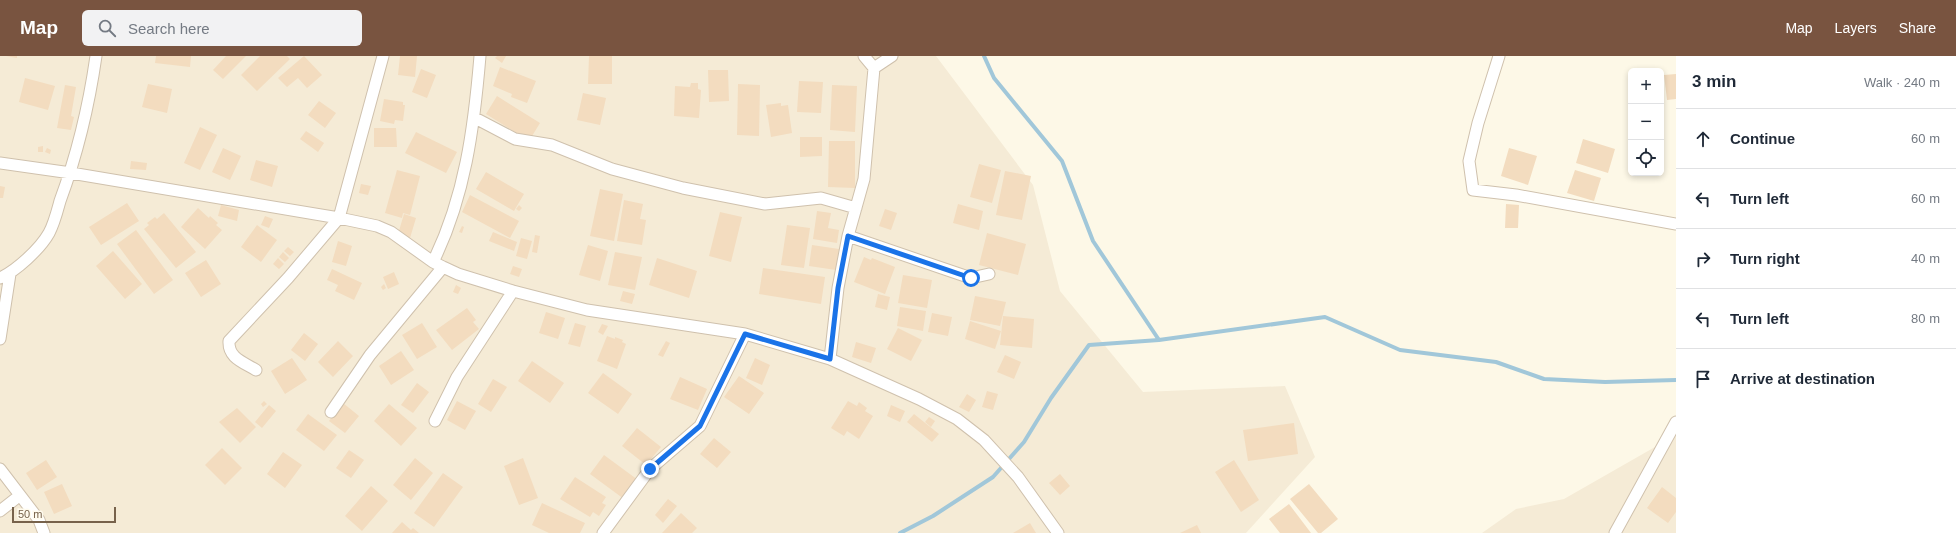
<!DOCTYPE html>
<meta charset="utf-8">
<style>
:root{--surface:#fff;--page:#f2f2f3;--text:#1f2937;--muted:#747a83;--line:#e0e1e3;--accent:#795440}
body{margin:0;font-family:Arial,sans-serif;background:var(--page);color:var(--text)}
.controls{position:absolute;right:12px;top:12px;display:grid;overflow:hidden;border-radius:6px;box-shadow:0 2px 6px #0003}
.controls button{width:36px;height:36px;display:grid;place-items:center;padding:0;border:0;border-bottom:1px solid var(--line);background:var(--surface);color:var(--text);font:20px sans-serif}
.scale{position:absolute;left:12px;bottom:10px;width:104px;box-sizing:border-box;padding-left:4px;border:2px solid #77624b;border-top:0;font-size:11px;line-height:14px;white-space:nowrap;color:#77624b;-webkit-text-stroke:3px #fffbee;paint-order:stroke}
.stop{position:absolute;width:12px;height:12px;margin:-9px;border:3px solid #1a73e8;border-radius:50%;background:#fff}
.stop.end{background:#1a73e8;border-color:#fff;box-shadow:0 1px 4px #0008}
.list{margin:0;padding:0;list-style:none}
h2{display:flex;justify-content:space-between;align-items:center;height:52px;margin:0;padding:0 16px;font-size:17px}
h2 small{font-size:13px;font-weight:400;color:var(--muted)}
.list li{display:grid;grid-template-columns:26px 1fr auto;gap:12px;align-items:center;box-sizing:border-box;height:60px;padding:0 16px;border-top:1px solid var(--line)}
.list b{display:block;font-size:15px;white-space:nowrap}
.list em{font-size:13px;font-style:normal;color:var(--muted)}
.icon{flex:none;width:22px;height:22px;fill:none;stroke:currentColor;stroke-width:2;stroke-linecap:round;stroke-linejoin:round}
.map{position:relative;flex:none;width:1676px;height:477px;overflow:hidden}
header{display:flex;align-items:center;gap:24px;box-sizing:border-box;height:56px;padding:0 20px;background:var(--accent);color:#fff}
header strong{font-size:19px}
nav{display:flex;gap:22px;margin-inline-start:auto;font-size:14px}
.search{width:280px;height:36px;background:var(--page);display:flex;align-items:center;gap:10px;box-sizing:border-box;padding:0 14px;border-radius:6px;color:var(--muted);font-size:15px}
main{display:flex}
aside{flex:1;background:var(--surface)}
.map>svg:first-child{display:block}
.residential{fill:#f5ebd6}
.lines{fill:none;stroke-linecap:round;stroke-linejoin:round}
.stream{stroke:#a1c7d9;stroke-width:4}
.building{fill:#f3dcbf}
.minor-casing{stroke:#cfc1ad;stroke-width:13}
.minor{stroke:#fff;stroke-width:11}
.route{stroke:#1a73e8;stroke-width:5}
</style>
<header>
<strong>Map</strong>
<div class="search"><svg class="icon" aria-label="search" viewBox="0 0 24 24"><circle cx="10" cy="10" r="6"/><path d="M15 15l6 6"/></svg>Search here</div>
<nav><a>Map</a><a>Layers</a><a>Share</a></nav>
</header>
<main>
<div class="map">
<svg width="1676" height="477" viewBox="0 0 1676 477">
<rect width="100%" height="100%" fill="#fdf8e7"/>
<path class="residential" d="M0 0H936L1033 129 1060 235 1143 336 1285 330 1315 401 1246 477H0Z
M1676 379V477H1482L1516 453 1564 443Z"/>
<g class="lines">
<path class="stream" d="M984 0 994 22 1062 105 1093 185 1159 284
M900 477 933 460 993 421 1024 386 1051 342 1089 289 1159 284 1325 261 1400 294 1496 306 1544 323 1605 326 1676 324"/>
</g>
<path class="building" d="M6 0H17V2Z
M156 0H191L190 11 155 7Z
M226 0H246L223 23 213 14Z
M260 0H287L290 3 257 35 241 19Z
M304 0 322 19 307 32 298 22 287 31 278 22Z
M400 0H417L415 21 398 19Z
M497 0H506L502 7 495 2Z
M589 0H612V28H588Z
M500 11 536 25 527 47 511 41 512 38 493 30Z
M421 13 436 19 427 42 412 36Z
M708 14H728L729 45 709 46Z
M1676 18V43L1667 44 1664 19Z
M25 22 55 30 48 54 19 46Z
M799 25 823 26 821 57 797 56Z
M691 27H698V33L701 34 699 62 674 60 675 30 690 31Z
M148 28 172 33 167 57 142 51Z
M738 28 760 29 759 80 737 79Z
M65 29 76 31 71 60 74 61 71 74 57 72Z
M832 29 857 30 855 76 830 74Z
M583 37 606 42 600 69 577 64Z
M497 40 540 67 529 85 486 58Z
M384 43 403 46V49H405L403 65 395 64 394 68 380 65Z
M319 45 336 57 325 72 308 59Z
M781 47V50L788 49 792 77 771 81 766 49Z
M200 71 217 79 200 114 184 107Z
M374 72H396L397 91H374Z
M306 75 324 87 318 96 300 83Z
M416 76 457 96 446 117 405 97Z
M800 81H822V100L800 101Z
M1583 83 1615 93 1608 117 1576 107Z
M829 85H855V132L828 131Z
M43 90V96H38V91Z
M47 92 51 94 50 98 45 96Z
M223 92 241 100 230 124 212 116Z
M1509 92 1537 100 1528 129 1501 120Z
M256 104 278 110 272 131 250 124Z
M131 105 147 107 146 114 130 113Z
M979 108 1001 114 992 147 970 141Z
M397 114 420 120 410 159 403 157 402 162 385 157Z
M1575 114 1601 122 1594 145 1567 137Z
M1005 115 1031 120 1022 164 996 159Z
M486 116 524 138 514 155 476 133Z
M361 128 371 130 368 139 359 137Z
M0 130 5 131 3 142H0Z
M600 133 623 138 614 185 590 180Z
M470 139 519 165 510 182 462 156Z
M624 144 643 148 640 163 646 164 642 189 617 185Z
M127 147 139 165 101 189 89 171Z
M958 148 983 155 979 174 953 167Z
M1506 148 1519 149 1518 172H1505Z
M221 149 239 154 237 165 218 160Z
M519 149 522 152 519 155 516 153Z
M198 152 209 162 210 160 218 167 216 169 222 174 205 193 181 171Z
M885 153 897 157 891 174 879 170Z
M817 155 831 157 828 172 839 174 837 187 813 183Z
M720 156 742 161 731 206 709 200Z
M164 157 196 196 176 212 144 173 149 169 147 167 155 161 157 163Z
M404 158 416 162 410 182 398 178Z
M265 160 273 163 269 172 261 169Z
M257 169 277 184 261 206 241 191Z
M787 169 810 172 804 212 781 209Z
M462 170 464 171 462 177 459 176Z
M136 174 173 224 154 238 117 188Z
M493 176 517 186 514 195 489 185Z
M987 177 1026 188 1018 219 979 209Z
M535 179 540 180 537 197 532 196Z
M521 182 532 185 527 203 516 200Z
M338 185 352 190 346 210 332 206Z
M588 189 608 195 600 225 579 219Z
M812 189 839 193 836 214 809 210Z
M288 191 294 196 290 200 284 195Z
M113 195 142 228 125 243 96 210Z
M283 196 289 202 285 206 279 201Z
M615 196 642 201 635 234 608 229Z
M864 201 871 204 872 202 895 211 885 238 854 226Z
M278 202 284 208 279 213 273 208Z
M657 202 697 215 689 242 649 229Z
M206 204 221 228 201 241 185 217Z
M513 210 522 213 519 221 510 218Z
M763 212 825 221 821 248 759 238Z
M332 213 362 227 354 244 335 235 338 229 327 224Z
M394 216 399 228 388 233 383 221Z
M903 219 932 224 927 252 898 247Z
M384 228 386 232 383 234 381 231Z
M456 229 461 232 458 238 453 236Z
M623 235 635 238 632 248 620 245Z
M878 238 890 241 887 254 875 251Z
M975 240 1006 246 1000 270 970 264Z
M900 251 926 255 923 275 897 270Z
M467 252 476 264 473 266 479 273 452 294 436 274Z
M546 256 565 262 558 283 539 277Z
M932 257 952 261 948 280 928 276Z
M1003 260 1034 263 1032 292 1000 289Z
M970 265 1001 275 995 293 965 283Z
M422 267 437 291 417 303 402 279Z
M575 267 586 270 580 291 568 288Z
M602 268 608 270 603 279 598 276Z
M898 272 922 284 911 305 887 293Z
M304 277 318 288 305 305 291 294Z
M607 280 615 283V281L623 284 622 286 626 288 617 313 597 305Z
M338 285 353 300 333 321 318 306Z
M666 285 670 287 663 301 658 299Z
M856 286 876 292 871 307 852 301Z
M401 295 414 314 391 329 379 310Z
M1005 299 1021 306 1014 323 997 316Z
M292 302 307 324 285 338 271 315Z
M755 302 770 309 762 329 746 322Z
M532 305 564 327 550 347 518 325Z
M603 317 632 338 618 358 588 337Z
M739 320 764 337 749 358 724 341Z
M680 321 707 333 698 354 670 343Z
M493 323 507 331 491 356 478 348Z
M417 327 429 336 413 357 401 349Z
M987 335 998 338 993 354 982 351Z
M967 338 976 344 969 356 959 351Z
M264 345 267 348 263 351 261 348Z
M457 345 476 355 465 374 447 364Z
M848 345 857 350 859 346 867 352 865 355 873 360 859 383 847 375 844 380 831 372Z
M343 347 359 360 345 377 329 365Z
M389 348 417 372 401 390 374 365Z
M269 349 276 355 262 372 255 366Z
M891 349 905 355 900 366 887 360Z
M237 352 256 371 240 387 219 366Z
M308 358 337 379 324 395 296 374Z
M914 358 939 378 932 386 907 366Z
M929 361 935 365 931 371 925 366Z
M1294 367 1298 398 1248 405 1243 374Z
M637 372 661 391 646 409 622 390Z
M714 382 731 396 717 412 700 398Z
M222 392 242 412 225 429 205 409Z
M349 394 364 404 351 422 336 412Z
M283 396 302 409 285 432 267 418Z
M604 399 638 424 624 443 590 418Z
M415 402 433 417 411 444 393 429Z
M523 402 538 442 519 449 504 410Z
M46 404 57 421 37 434 26 417Z
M1234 404 1259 444 1241 456 1215 416Z
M443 417 463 431 434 471 414 457Z
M1060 418 1070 430 1060 439 1049 427Z
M575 421 606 441 602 447 606 449 599 460 593 456 590 461 560 443Z
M62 428 72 450 54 458 44 436Z
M1309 428 1338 463 1321 477H1318L1290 443Z
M371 430 388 445 362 475 345 460Z
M1662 431 1676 442V456L1668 467 1647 452Z
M668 443 677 450 663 467 655 459Z
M542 447 585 467 580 477H549L532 469Z
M1289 448 1311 477H1280L1269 463Z
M681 457 697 472 692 477H662Z
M402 466 411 474 413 472 419 477H392Z
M1030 467 1036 477H1013Z
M1197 469 1201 477H1180Z"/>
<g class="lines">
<g class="minor-casing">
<path id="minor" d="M864 0 874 12
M1499 0 1478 67 1469 105 1473 134 1516 139 1676 168
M475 62 515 83 552 89 612 113 683 132 765 148 821 142 856 152
M0 107 71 117 339 162 377 170 391 176 433 206 443 211 458 218 513 235 587 254 745 278 830 303 919 343 957 363 984 384 1018 421 1058 477
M848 180 971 222 989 218
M433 206C465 141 474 72 480 0
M0 222C16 215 40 193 49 177 54 168 57 156 60 145 77 99 89 49 96 0
M0 283 10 218
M830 303 838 232 848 180 864 123 874 12 892 0
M256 314C243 306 228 302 229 285L288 222 339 162 383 0
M331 356 370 299 443 211
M435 365 457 321 513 235
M0 413 39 464 44 477
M0 455 19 440
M603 477 650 413 700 370 745 278
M1615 477 1676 366"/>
</g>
<use href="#minor" class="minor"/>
</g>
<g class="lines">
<path class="route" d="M650 413 700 370 745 278 830 303 838 232 848 180 971 222"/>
</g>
</svg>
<div class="controls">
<button>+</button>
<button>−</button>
<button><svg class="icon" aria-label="locate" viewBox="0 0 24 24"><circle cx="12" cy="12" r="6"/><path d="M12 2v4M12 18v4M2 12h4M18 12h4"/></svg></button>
</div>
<div class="scale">50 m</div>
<div class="stop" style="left:971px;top:222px"></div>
<div class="stop end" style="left:650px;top:413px"></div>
</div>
<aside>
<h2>3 min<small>Walk · 240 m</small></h2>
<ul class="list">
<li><svg class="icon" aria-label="ahead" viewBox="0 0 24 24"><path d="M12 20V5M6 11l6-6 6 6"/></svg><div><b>Continue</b></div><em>60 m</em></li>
<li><svg class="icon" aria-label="left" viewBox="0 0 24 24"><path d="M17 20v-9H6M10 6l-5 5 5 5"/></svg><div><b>Turn left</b></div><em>60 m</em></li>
<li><svg class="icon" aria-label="right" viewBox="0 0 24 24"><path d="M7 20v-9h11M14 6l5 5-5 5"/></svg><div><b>Turn right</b></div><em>40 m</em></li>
<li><svg class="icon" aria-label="left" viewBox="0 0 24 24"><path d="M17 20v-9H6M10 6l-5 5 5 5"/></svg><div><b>Turn left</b></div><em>80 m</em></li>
<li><svg class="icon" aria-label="arrive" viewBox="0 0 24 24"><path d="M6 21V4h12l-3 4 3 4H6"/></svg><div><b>Arrive at destination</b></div></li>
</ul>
</aside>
</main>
